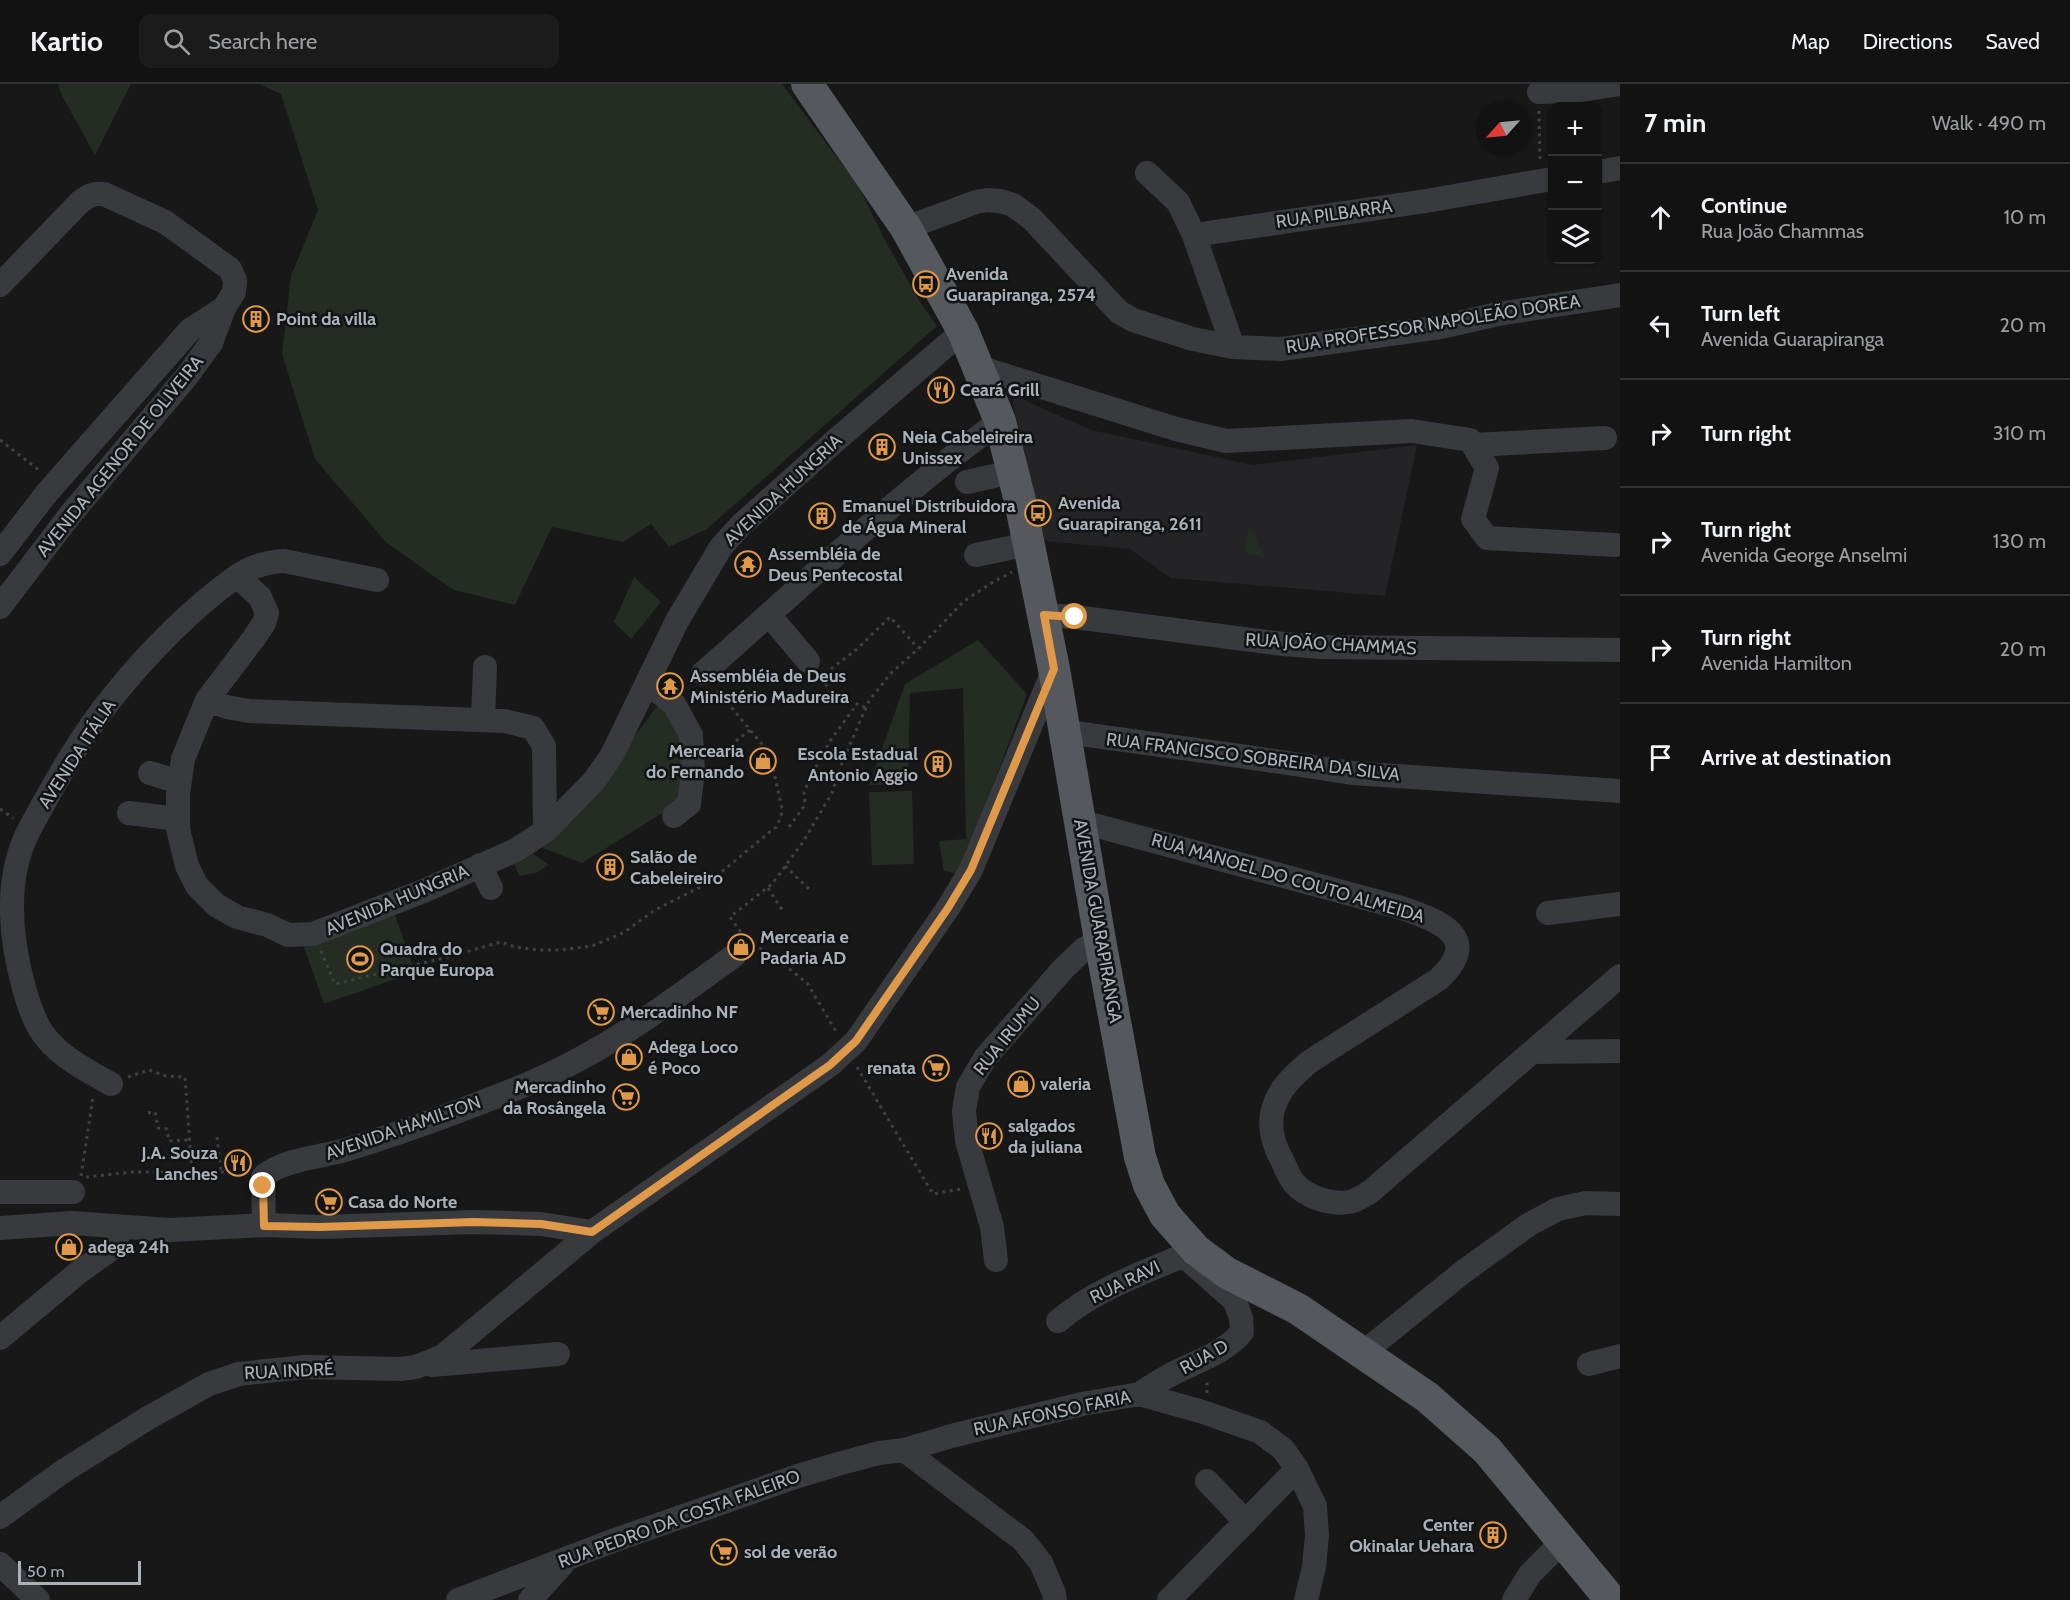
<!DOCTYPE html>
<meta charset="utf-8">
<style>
:root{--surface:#121213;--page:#1b1b1c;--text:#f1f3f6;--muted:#9c9ea0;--line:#313233}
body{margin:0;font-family:Cabin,sans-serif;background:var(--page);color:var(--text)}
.controls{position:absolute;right:18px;top:18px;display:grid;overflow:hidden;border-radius:12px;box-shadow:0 2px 4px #0004}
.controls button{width:54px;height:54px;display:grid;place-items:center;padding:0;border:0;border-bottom:2px solid var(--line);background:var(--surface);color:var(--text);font:30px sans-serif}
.compass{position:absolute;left:1476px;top:18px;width:54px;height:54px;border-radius:50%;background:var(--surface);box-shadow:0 2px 4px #0004;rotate:243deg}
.scale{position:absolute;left:18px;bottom:15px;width:123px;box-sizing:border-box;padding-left:6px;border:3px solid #abb1b8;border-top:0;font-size:16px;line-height:21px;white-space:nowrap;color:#abb1b8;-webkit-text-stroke:4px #121314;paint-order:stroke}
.stop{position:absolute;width:18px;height:18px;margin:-14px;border:4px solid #e09949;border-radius:50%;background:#fff}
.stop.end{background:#e09949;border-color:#fff;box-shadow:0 2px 6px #0008}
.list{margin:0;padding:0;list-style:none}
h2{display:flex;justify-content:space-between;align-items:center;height:78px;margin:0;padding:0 24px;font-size:26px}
h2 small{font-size:20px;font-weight:400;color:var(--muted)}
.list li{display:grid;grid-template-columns:39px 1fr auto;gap:18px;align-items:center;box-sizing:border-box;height:108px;padding:0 24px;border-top:2px solid var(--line)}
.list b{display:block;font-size:22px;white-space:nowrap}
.list p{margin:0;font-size:20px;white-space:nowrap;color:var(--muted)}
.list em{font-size:20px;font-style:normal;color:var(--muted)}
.icon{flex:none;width:33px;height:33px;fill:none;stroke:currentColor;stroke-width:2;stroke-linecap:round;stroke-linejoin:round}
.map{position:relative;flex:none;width:1620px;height:1516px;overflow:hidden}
header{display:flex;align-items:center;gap:36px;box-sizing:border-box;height:84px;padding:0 30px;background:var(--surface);border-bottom:2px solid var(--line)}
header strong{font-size:28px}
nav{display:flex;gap:33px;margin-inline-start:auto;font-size:21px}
.search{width:420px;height:54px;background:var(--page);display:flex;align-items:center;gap:15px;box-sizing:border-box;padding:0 21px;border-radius:12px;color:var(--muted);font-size:22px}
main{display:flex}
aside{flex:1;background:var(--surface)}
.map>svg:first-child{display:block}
.built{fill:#242426}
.green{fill:#242c24}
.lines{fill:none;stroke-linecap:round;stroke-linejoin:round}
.path{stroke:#3f4145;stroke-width:3;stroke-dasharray:3 4.5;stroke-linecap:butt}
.minor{stroke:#393a3e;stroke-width:24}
.major{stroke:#55585d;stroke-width:32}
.route{stroke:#e09949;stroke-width:8}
.labels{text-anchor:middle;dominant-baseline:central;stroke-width:5;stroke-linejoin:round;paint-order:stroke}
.street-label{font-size:18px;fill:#abb1b8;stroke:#121314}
.poi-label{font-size:18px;font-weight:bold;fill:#abb1b8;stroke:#121314;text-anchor:start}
</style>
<header>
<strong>Kartio</strong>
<div class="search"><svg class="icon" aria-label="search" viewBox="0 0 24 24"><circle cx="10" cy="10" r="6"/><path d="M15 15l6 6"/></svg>Search here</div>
<nav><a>Map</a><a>Directions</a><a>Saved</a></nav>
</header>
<main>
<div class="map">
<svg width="1620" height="1516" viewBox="0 0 1620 1516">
<rect width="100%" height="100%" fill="#181819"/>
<path class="built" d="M1011 310 1091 346 1253 381 1417 361 1385 512 1171 494 1130 465 1045 457Z"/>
<path class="green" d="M58 0H131L95 71 62 12Z
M259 0H782L859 103 885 156 920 218 937 242 707 445 669 463 651 440 623 458 552 443 515 521 454 506 432 491 386 458 315 375 282 270 291 192 318 126 281 10Z
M1249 440 1265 474 1245 469Z
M634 493 661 518 631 555 614 538Z
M978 556 1027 610 960 790 944 787 939 757 966 755 963 604 910 609 908 700 869 701 905 600Z
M659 620 672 631 686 659 680 718 582 779 537 762 598 700Z
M912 707 914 780 872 781 869 708Z
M532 769 549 781 536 789 520 792 513 778Z
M395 831 415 888 324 920 304 863Z"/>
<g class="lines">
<path class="path" d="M1539 27 1540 77
M0 356 40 387
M822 593 830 608 866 624
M819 594 857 565 890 533 918 564
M736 657 750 646
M0 725 13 734
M789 743 805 721 804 708 811 692 830 657 857 620
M785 782 810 806
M768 804 783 827
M745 854 730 833 772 800 803 758 832 709 841 681 869 617 890 590 919 564 964 517 993 498 1012 488
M321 867 335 900 448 873 501 858 515 863 538 866H559L592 862 623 849 655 826 708 799 776 743 781 733 782 725 772 679 766 665 716 605
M752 867 763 864 807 899 837 949
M857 983 933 1110 961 1105
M128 993 149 986 166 992 185 993 192 1088
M148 1029 155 1028 158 1044 167 1045 169 1057 189 1056
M217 1053 221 1088
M81 1092 93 1013
M86 1093 132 1088H244
M1207 1309V1294"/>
<path class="minor" d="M1539 8 1575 7 1619 0
M1598 88 1620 84
M1147 89 1178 118 1194 151 1426 117 1552 95
M906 144 976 118 987 116 1000 117 1013 121 1032 135 1119 228 1133 236 1193 255 1233 263 1281 265 1441 243 1498 230 1620 211
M1194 151 1233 263
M0 201 80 118 89 112 96 110H104L165 138 230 185 235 196 234 208 224 224 211 259 187 292 70 431 0 523
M978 283 1176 345 1226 357 1412 347 1470 356 1487 384 1473 435 1487 454 1615 461
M1474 361 1605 354
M967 398 1012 388
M0 470 46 410 190 246 224 224
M976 471 1029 460
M237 492 260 513 267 529 264 539 254 554 207 616 183 675 178 710V745L187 782 197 802 216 821 237 833 267 841 288 851 313 850 426 806 516 766 545 747 594 697 612 671 677 537 721 463 741 441 835 357 963 247
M769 531 808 577
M1044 531 1075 533 1283 560 1322 563 1620 566
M703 589C800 504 895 413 1000 337
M647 599 674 620 691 651 693 686 689 720 674 732
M207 616 227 623 249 627 505 637 533 644 544 662 545 747
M483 636 485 583
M1067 648 1247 673 1353 689 1620 707
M150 689 179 698
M129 729 178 735
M1079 737 1402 824C1439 837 1483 853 1439 895L1309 978C1293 992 1276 1007 1272 1030 1269 1047 1275 1064 1283 1078 1286 1085 1289 1093 1294 1099 1306 1113 1330 1121 1349 1118 1356 1117 1363 1112 1370 1108L1620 892
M480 781 491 804
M1548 829 1620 820
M1533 968 1620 967
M111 1000C88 987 64 975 47 955 35 941 29 922 24 904 10 853 4 795 29 746 54 700 81 651 115 610 147 570 194 522 236 493 250 483 267 478 284 477L377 496
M0 1108H73
M264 1141 263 1093C280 1076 322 1073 345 1066 408 1047 469 1024 530 999 606 967 669 919 735 871
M0 1144 72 1139 170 1146 264 1141 320 1143 474 1138 541 1140 592 1148
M996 1176 992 1143 967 1057 964 1027 968 1003 985 974 1063 885 1084 865 1100 856
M1058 1237C1098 1203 1149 1187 1196 1166
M0 1254 79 1188 114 1163 117 1156 116 1143
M1364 1268 1463 1188 1528 1141 1558 1125 1586 1119 1620 1120
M1589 1280 1620 1272
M432 1281 558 1270
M1139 1310C1150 1303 1161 1296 1172 1290 1195 1278 1225 1269 1242 1248L1241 1234 1235 1217 1183 1171
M904 1366 1023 1456 1041 1479 1054 1509 1055 1516
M1207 1397 1246 1438
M0 1433 62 1388 148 1334 209 1300 239 1290 305 1283 400 1285 416 1283 443 1272 592 1148 830 981 856 957 948 824 971 786 1054 585
M0 1480 38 1516
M458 1516 615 1456 795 1393 838 1380 879 1369 904 1366 955 1351 1082 1320 1139 1310 1203 1328 1260 1348 1283 1365 1297 1385 1315 1422 1317 1452 1314 1483 1306 1516
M530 1516 563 1480
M1169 1516 1297 1385
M1514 1516 1530 1490 1562 1458"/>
<path class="major" d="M807 0 906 144 963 247 1000 337 1020 417 1054 585 1100 856 1140 1073 1149 1101 1165 1131 1196 1166 1227 1189 1298 1225 1427 1313 1487 1366 1611 1516"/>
</g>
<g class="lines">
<path class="route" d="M263 1102 264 1142 320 1143 474 1138 541 1140 592 1148 830 981 856 957 948 824 971 786 1054 585 1044 531 1075 533"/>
</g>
<defs>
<g id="bus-ring" transform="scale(1.35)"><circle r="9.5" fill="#121314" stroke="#e09949" stroke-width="1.5"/><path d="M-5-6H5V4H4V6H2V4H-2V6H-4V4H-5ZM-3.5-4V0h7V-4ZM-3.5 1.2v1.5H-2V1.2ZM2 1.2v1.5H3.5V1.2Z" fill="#e09949"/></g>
<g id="building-ring" transform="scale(1.35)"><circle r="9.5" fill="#121314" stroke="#e09949" stroke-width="1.5"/><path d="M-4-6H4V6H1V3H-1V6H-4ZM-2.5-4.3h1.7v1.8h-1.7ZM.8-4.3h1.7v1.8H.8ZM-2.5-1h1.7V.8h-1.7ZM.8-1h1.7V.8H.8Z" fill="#e09949"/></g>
<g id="restaurant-ring" transform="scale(1.35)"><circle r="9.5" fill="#121314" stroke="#e09949" stroke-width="1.5"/><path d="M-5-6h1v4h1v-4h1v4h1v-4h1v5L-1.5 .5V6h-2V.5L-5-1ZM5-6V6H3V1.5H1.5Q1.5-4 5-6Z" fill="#e09949"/></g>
<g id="temple-ring" transform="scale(1.35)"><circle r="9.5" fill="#121314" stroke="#e09949" stroke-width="1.5"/><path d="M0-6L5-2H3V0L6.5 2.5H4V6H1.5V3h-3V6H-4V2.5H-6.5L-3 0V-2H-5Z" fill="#e09949"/></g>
<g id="shop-ring" transform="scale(1.35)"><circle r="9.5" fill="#121314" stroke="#e09949" stroke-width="1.5"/><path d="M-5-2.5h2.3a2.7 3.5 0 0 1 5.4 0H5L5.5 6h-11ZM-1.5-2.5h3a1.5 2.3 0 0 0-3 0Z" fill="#e09949"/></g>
<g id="stadium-ring" transform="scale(1.35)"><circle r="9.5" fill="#121314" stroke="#e09949" stroke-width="1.5"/><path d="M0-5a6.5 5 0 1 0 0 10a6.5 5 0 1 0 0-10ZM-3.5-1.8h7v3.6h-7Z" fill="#e09949"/></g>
<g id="supermarket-ring" transform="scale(1.35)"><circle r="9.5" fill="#121314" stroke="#e09949" stroke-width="1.5"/><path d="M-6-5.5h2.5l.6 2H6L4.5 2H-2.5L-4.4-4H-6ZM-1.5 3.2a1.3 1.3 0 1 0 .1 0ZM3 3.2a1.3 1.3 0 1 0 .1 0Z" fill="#e09949"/></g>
</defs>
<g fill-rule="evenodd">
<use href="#bus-ring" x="926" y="200"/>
<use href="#building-ring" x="256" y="235"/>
<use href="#restaurant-ring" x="941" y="306"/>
<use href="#building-ring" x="882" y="363"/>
<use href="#bus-ring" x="1038" y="429"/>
<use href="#building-ring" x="822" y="432"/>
<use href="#temple-ring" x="748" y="480"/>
<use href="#temple-ring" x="670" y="602"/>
<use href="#shop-ring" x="763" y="677"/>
<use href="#building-ring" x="938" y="680"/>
<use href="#building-ring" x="610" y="783"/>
<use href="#shop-ring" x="741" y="863"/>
<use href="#stadium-ring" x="360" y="875"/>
<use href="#supermarket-ring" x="601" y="928"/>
<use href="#shop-ring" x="629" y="973"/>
<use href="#supermarket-ring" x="936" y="984"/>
<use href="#shop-ring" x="1021" y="1000"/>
<use href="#supermarket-ring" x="626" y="1013"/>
<use href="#restaurant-ring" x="989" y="1052"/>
<use href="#restaurant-ring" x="238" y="1079"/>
<use href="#supermarket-ring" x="329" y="1118"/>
<use href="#shop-ring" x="69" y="1163"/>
<use href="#building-ring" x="1493" y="1451"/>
<use href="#supermarket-ring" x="724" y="1468"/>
</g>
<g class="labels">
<g class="street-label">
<text transform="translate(1334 130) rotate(-8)">RUA PILBARRA</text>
<text transform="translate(1433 240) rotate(-9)">RUA PROFESSOR NAPOLEÃO DOREA</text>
<text transform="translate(120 372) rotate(-51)">AVENIDA AGENOR DE OLIVEIRA</text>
<text transform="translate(783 406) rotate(-43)">AVENIDA HUNGRIA</text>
<text transform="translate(1331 560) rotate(3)">RUA JOÃO CHAMMAS</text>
<text transform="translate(77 670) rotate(-57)">AVENIDA ITÁLIA</text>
<text transform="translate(1253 673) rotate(7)">RUA FRANCISCO SOBREIRA DA SILVA</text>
<text transform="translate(1288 794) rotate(16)">RUA MANOEL DO COUTO ALMEIDA</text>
<text transform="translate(397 816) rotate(-23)">AVENIDA HUNGRIA</text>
<text transform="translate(1098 837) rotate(80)">AVENIDA GUARAPIRANGA</text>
<text transform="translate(1007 952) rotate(-51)">RUA IRUMU</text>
<text transform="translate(403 1044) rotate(-19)">AVENIDA HAMILTON</text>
<text transform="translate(1125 1198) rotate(-26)">RUA RAVI</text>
<text transform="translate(1204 1273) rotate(-29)">RUA D</text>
<text transform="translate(289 1287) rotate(-3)">RUA INDRÉ</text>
<text transform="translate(1052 1329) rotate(-12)">RUA AFONSO FARIA</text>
<text transform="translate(679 1435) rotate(-20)">RUA PEDRO DA COSTA FALEIRO</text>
</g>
<g class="poi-label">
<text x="946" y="190">Avenida<tspan x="946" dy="21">Guarapiranga, 2574</tspan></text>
<text x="276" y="235">Point da villa</text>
<text x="960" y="306">Ceará Grill</text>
<text x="902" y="353">Neia Cabeleireira<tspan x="902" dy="21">Unissex</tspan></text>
<text x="1058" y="419">Avenida<tspan x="1058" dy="21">Guarapiranga, 2611</tspan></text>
<text x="842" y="422">Emanuel Distribuidora<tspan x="842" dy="21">de Água Mineral</tspan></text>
<text x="768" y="470">Assembléia de<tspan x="768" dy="21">Deus Pentecostal</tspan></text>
<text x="690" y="592">Assembléia de Deus<tspan x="690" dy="21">Ministério Madureira</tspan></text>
<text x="744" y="667" text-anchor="end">Mercearia<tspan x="744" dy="21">do Fernando</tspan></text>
<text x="918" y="670" text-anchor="end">Escola Estadual<tspan x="918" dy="21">Antonio Aggio</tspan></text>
<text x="630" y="773">Salão de<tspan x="630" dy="21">Cabeleireiro</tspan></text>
<text x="760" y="853">Mercearia e<tspan x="760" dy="21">Padaria AD</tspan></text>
<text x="380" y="865">Quadra do<tspan x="380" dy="21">Parque Europa</tspan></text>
<text x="620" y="928">Mercadinho NF</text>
<text x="648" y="963">Adega Loco<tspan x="648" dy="21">é Poco</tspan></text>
<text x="916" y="984" text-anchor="end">renata</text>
<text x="1040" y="1000">valeria</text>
<text x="606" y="1003" text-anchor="end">Mercadinho<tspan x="606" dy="21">da Rosângela</tspan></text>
<text x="1008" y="1042">salgados<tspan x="1008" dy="21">da juliana</tspan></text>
<text x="218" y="1069" text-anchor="end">J.A. Souza<tspan x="218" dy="21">Lanches</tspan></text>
<text x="348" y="1118">Casa do Norte</text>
<text x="88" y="1163">adega 24h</text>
<text x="1474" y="1441" text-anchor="end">Center<tspan x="1474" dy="21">Okinalar Uehara</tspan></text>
<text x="744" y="1468">sol de verão</text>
</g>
</g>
</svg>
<div class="controls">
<button>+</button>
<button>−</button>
<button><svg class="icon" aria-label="layers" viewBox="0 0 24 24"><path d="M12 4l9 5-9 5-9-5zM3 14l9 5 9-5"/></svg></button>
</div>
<svg class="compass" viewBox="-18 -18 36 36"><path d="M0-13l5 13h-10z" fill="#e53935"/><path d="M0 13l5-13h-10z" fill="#9c9ea0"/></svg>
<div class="scale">50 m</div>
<div class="stop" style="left:1075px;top:533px"></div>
<div class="stop end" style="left:263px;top:1102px"></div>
</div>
<aside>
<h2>7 min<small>Walk · 490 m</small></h2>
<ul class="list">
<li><svg class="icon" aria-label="ahead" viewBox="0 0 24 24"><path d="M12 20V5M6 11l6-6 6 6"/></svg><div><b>Continue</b><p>Rua João Chammas</p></div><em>10 m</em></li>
<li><svg class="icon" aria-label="left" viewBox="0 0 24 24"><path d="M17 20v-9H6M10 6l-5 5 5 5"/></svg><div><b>Turn left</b><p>Avenida Guarapiranga</p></div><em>20 m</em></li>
<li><svg class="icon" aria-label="right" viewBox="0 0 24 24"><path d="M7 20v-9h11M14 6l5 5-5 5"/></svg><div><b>Turn right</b></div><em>310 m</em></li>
<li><svg class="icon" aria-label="right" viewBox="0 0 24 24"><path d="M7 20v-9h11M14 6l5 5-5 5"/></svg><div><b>Turn right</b><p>Avenida George Anselmi</p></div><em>130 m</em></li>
<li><svg class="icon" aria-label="right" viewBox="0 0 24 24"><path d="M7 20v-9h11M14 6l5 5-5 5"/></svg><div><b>Turn right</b><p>Avenida Hamilton</p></div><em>20 m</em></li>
<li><svg class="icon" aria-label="arrive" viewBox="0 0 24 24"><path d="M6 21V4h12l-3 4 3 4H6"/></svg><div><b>Arrive at destination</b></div></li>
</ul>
</aside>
</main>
